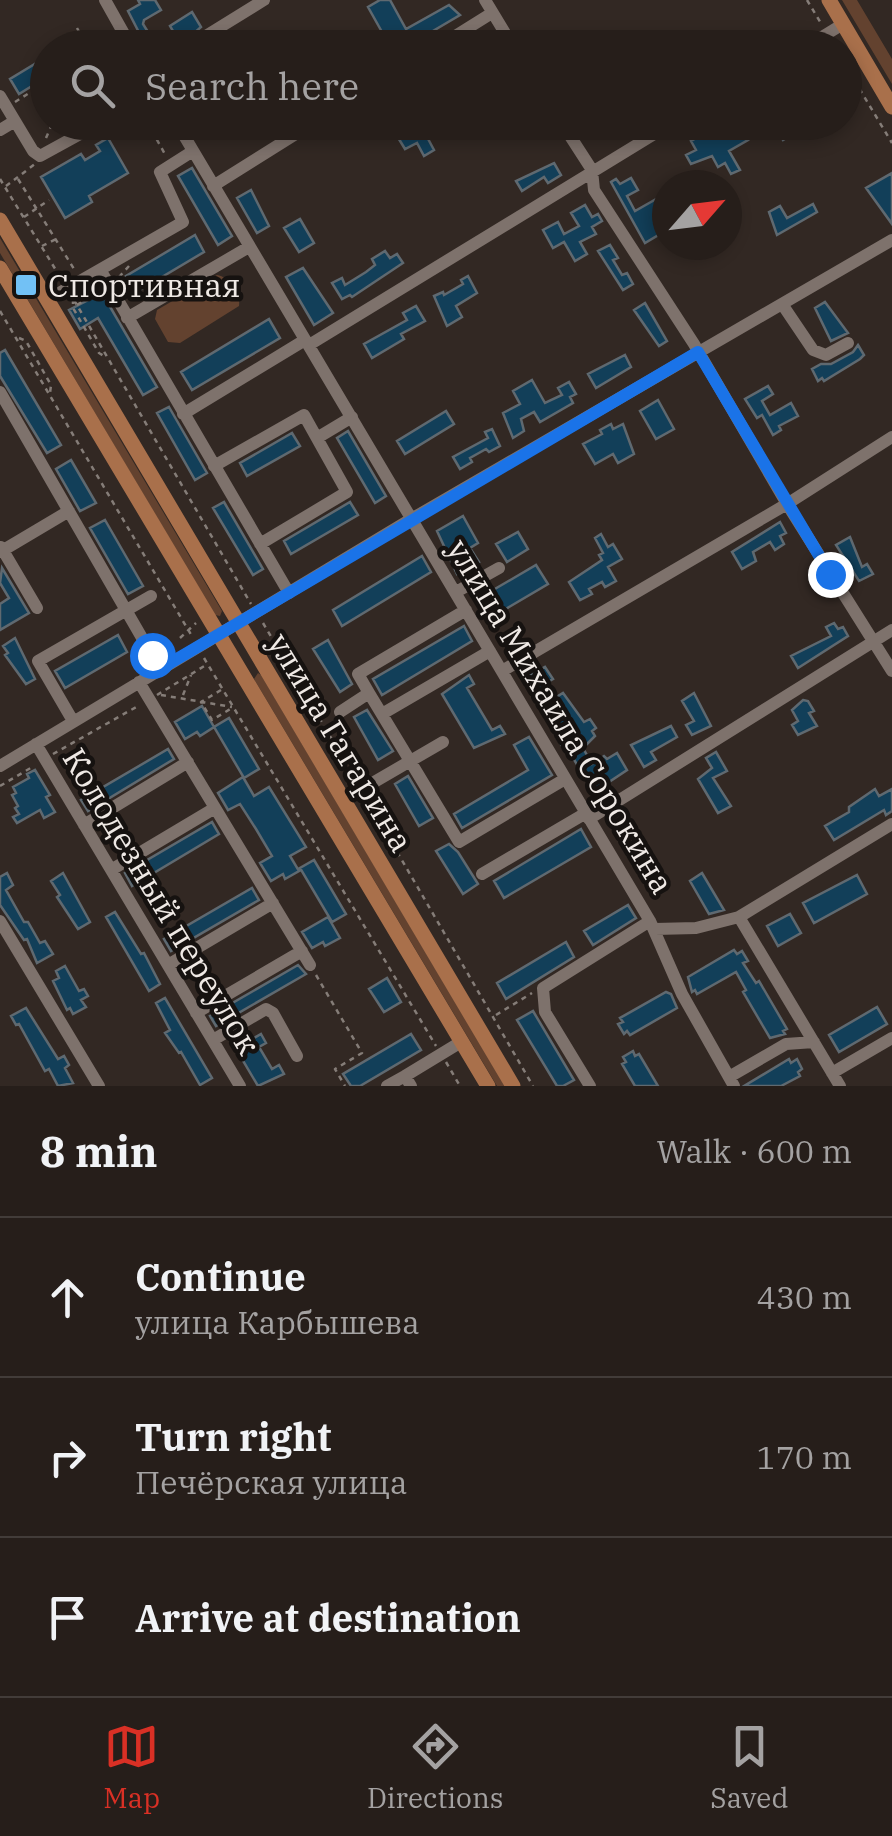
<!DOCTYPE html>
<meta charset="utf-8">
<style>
:root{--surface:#261e1a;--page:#2e2723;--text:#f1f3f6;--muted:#a4a2a2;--line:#423c39;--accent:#d93025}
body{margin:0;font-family:"IBM Plex Serif",serif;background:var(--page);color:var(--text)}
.compass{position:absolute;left:652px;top:170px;width:90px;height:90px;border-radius:50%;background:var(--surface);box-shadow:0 5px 15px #0003;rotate:62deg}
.stop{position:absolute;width:30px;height:30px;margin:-22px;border:8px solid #1a73e8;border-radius:50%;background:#fff}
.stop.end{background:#1a73e8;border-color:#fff;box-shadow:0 2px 10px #0008}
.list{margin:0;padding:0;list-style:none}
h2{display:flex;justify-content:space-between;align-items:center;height:130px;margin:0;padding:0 40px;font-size:42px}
h2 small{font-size:32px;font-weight:400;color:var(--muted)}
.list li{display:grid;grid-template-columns:65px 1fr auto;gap:30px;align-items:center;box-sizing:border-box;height:160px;padding:0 40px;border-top:2px solid var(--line)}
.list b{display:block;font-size:38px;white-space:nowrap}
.list p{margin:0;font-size:32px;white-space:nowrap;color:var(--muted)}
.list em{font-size:32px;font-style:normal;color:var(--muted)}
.icon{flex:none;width:55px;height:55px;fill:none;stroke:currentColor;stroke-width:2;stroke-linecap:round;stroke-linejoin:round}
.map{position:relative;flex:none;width:892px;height:1086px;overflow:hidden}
.search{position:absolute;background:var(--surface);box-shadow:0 5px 15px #0003;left:30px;right:30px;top:30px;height:110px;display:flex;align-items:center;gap:25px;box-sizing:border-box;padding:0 35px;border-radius:55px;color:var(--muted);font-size:38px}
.sheet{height:610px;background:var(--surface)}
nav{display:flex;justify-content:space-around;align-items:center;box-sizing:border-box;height:140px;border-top:2px solid var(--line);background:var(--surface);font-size:28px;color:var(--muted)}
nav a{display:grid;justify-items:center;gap:5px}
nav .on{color:var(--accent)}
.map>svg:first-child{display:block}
.green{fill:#63422f}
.building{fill:#123f59;stroke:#5f6970;stroke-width:2.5}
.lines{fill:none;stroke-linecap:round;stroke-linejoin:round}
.path{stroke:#857d78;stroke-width:2.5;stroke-dasharray:5 5;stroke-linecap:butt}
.minor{stroke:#7e726c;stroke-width:12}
.major{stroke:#a9704b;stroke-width:15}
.route{stroke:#1a73e8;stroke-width:12}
.poi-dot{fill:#72c1f5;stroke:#161210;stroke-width:4}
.labels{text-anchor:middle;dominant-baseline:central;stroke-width:9;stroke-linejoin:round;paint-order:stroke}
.poi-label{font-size:32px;fill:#efe9e5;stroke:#161210;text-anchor:start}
.street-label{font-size:32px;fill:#efe9e5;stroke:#161210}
</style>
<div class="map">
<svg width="892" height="1086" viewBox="0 0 892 1086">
<rect width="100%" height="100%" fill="#322823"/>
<path class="green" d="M842 0H857L892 59V84Z
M0 238 222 611 220 616 215 615 0 253Z
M217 275C230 277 241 293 239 306L180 343 168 342 155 319 157 310Z
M258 673 261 675 505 1086H497L254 679Z"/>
<path class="building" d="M138 0H155L161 10 144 20 143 24 158 48H147L128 11 140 4Z
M380 0H390L406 29 449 5 460 15 404 48H391L368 7Z
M192 12 201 27 181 45 170 26Z
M48 56V76L19 94 10 79Z
M397 122H419L434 150 424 156 417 143 405 149 391 126Z
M715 122H736L748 140 729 151 740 170 731 174 725 163 718 167 712 156 691 164 686 155 696 150 691 141 709 131 707 127Z
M778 122H836L814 135 808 125 783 140 774 125Z
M108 138 128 173 89 196 92 202 65 218 41 177 81 154 85 160 100 151 96 145Z
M554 163 561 175 548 183 544 177 522 191 516 181Z
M192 168 232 236 218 245 178 176Z
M892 173V224L866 188Z
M631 178 638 190 627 196 635 211 658 198 667 219V226L658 231 660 234 645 243 611 182 616 179 620 184Z
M251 190 269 226 257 233 237 198Z
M813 204 817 212 777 235 769 212 780 206 787 218Z
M585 205 592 217 598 214 602 221 592 227 596 234 580 242 587 254 575 261 564 242 553 248 543 230 558 222 564 234 579 226 571 213Z
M300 219 314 243 299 252 284 228Z
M195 235 204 252 135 293 126 276Z
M610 245 618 258 613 260 622 275 627 273 633 284 623 290 598 251Z
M385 251 390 258 397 254 403 263 352 297 350 295 342 299 332 283 342 278 345 285 366 272 375 265 372 259Z
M303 268 333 313 314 325 286 277Z
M468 276 477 293 456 306 462 317 447 326 434 296 443 292 444 295 463 284 461 280Z
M102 293 157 387 143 395 98 318 80 329 69 310Z
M825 302 848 333 831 341 815 308Z
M645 303 667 341 659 346 634 310Z
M416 306 425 321 401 334 404 339 372 358 364 344 407 320 403 313Z
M269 319 280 338 192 390 181 372Z
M858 345 864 355 860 359 824 381 822 378 818 381 812 369 821 364H831L853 352Z
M5 350 61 445 47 453 0 376V353Z
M625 355 631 367 596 388 588 374Z
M532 380 545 403 562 395 558 388 569 382 576 394 570 397 573 403 540 422 534 412 521 419 524 431 513 438 503 413 520 404 513 391Z
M768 386 773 394 762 401 770 415 791 403 798 416 779 426 781 430 773 435 762 415 757 418 745 399Z
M658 400 674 429 656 439 640 411Z
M169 407 207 473 195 480 157 413Z
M446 411 454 424 405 454 397 441Z
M611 424 613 429 623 424 634 454 618 463 613 454 595 464 583 444 602 434 600 430Z
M492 429 500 446 489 452 486 449 470 458 472 462 460 469 453 457 488 438 485 432Z
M348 431 386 496 375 503 337 438Z
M292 433 300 446 247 476 240 463Z
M71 460 96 503 80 511 56 469Z
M224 502 263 569 253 575 213 508Z
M350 502 358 515 291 554 284 541Z
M463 516 478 543 470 548 479 562 457 574 437 531Z
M105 520 143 586 128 594 90 528Z
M780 522 786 533 780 536 784 544 775 550 770 542 753 552 756 561 742 569 732 552Z
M518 532 528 549 507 562 496 544Z
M601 534 608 547 613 544 622 559 608 567 616 581 605 587 602 582 589 589 592 594 580 600 569 582 602 560 599 555 603 553 595 538Z
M850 537 862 567 867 564 873 574 859 581 836 545Z
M422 556 431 572 342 626 333 610Z
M536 565 548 584 487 620 476 600Z
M2 568 29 613 0 630V604L9 598 0 583Z
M834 623 838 629 843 627 848 636 798 668 791 656 831 636 826 627Z
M464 626 472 641 382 695 373 679Z
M118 635 127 652 65 688 55 671Z
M15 638 35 679 26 684 5 655 8 653 3 646Z
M328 640 352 684 340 692 313 649Z
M545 667 553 679 544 684 553 699 563 693 584 722 590 719 596 728 592 731 595 736 583 748 592 764 604 756 607 759 617 753 627 770 594 792 565 745 562 746 557 738 560 736 524 678Z
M469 675 474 684 467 688 492 730 500 726 505 734 474 748 442 694Z
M694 693 711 726 692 735 686 725 694 721 682 701Z
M803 700 808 701 814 711 809 713 817 726 798 735 792 725 798 721 792 710Z
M202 706 214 727 200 736 197 732 185 739 175 722Z
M367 710 393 751 378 760 354 717Z
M229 718 259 769 244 778 214 727Z
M671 726 677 737 651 752 656 760 644 767 631 745Z
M529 737 552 775 462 828 454 814 528 770 514 745Z
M168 749 174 759 88 811 81 800Z
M716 752 727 771 713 778 731 806 718 813 698 779 712 768 706 758Z
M35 770 50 795 46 797 55 812 44 818 40 810 17 823 13 817 19 814 15 808 18 806 12 795 16 793 13 787 29 778 27 774Z
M408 776 433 818 419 826 395 784Z
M243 777 254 796 269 787 306 847 290 856 299 871 285 879 283 874 271 881 260 863 272 856 256 829 240 804 228 810 218 793Z
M875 789 879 796 892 789V811L886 815 884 810 834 840 825 826 849 812V807Z
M212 822 219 834 132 886 125 873Z
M581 829 591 847 504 898 494 881Z
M449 844 458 852 478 884 463 894 436 851Z
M314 860 346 914 332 922 300 868Z
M7 873 13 885 6 890 24 922H28L40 943 45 941 53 954 37 963 27 939 24 940 0 905V877Z
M63 873 90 922 78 929 57 897 60 895 51 881Z
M702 873 724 910 709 914 690 881Z
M857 875 867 894 814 923 803 903Z
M252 888 259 900 171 951 164 939Z
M628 905 636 918 593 945 584 931Z
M115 912 141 954 144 953 160 984 149 991 106 917Z
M790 914 801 933 778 946 767 926Z
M328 917 340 938 325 946 323 942 312 948 302 932Z
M566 942 574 957 506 999 497 983Z
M734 950 737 954 742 951 748 961 743 963 756 983 759 981 787 1029 783 1031 785 1034 770 1038 743 992 746 990 736 972 697 994 695 990 692 992 688 977Z
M298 965 306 974 216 1026 210 1016Z
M65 966 79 991 84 989 88 996 81 1000 86 1007 73 1014 70 1008 67 1010 53 981 59 978 56 971Z
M387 978 401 1002 384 1012 369 989Z
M666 992 671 994 677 1008 630 1035 627 1031 624 1034 618 1024 623 1022 620 1018Z
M165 998 212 1078 200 1085 181 1052 179 1053 165 1033 170 1030 156 1003Z
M877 1007 887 1024 839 1052 829 1035Z
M26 1008 58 1059 64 1056 69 1065 65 1068 73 1083 58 1086 49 1069 45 1071 19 1024 16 1025 11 1016Z
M533 1011 574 1080 563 1086H557L517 1020Z
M261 1034 266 1043 259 1047 272 1069 279 1065 284 1074 258 1086 239 1054 250 1047 247 1042Z
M411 1034 421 1050 360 1086H351L343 1074Z
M633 1051 635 1056 639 1054 658 1086H635L622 1064 626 1062 623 1057Z
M789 1059 791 1063 797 1059 802 1069 798 1072 800 1076 781 1086H744Z"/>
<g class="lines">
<path class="path" d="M807 0 822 25
M77 28 88 48
M844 63 892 143
M15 102 48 81
M147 122 166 156
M46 138 53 122
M0 179 62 280
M18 179 74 269
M6 186 35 164
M24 217 49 200
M42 246 56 239
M119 277 129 266
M73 299V308L99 353 104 356
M74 300 251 604
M77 305 100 291
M0 311 193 638
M19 338 26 341 51 385 50 393
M263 623 356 780
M180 638 196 623
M204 658 436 1046
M221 690 201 702 212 720 232 708
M157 695 206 665
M161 695 232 707
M183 695 191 675
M53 754 138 706
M0 786 34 766
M367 800 533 1086
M316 975 362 1053 335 1069 345 1086
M496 1015 532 993
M446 1062 460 1086"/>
<path class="minor" d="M105 0 132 48
M485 0 514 48
M194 48 196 42 264 0
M436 48 492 13
M804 48 843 24
M0 96 15 121
M176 122 650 921 682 994 734 1086
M561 122 592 170 594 190 694 344 787 504 892 671
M0 130 15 121 33 151 40 156 102 122
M213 186 315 122
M101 271 289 593
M47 300 183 222 160 172 193 151
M782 304 813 350 826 355 848 343
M127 318 249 247
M309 345 674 122
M0 392 160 669
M183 414 305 340
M317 438 352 417
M214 466 304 415 347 492 260 544
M1 547 37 608
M0 552 69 511
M456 592 499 568
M466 610 358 674 369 693 459 842 565 779
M502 671 787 504 892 437
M139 682 310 965
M340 712 369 693
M382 714 490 651
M73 721 38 661 151 596
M36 744 240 1086
M0 766 413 518 892 240
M345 799 443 742
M589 819 892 630
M84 825 188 762
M111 870 215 808
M482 874 586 813
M739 917 840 1086
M0 921 99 1086
M655 929 696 928 739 917 892 824
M168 965 273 903
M196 1013 302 951
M213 1040 266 1009 273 1013 297 1056
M832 1073 892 1038
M405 1076 461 1042
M729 1077 786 1044 814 1042
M387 1086 405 1076 411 1086
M590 1086 545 1012 543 988 650 921"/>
<path class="major" d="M829 0 892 107
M0 220 513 1086
M0 268 488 1086"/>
</g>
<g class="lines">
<path class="route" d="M152 655 160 669 698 352 830 574"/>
</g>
<rect class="poi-dot" x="14" y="273" width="24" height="24" rx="5"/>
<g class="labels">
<g class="poi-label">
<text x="48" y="285">Спортивная</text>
</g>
<g class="street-label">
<text transform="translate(561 716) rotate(59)">улица Михаила Сорокина</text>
<text transform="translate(341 742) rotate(59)">улица Гагарина</text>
<text transform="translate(162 901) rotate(59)">Колодезный переулок</text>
</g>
</g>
</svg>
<svg class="compass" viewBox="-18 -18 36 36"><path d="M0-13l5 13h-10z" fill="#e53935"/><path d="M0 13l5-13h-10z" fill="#a4a2a2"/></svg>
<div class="stop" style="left:152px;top:655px"></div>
<div class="stop end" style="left:830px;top:574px"></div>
<div class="search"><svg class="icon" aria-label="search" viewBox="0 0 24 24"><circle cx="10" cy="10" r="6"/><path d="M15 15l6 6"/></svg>Search here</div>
</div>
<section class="sheet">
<h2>8 min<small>Walk · 600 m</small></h2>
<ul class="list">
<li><svg class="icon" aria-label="ahead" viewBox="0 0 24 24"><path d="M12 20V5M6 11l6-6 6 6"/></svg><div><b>Continue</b><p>улица Карбышева</p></div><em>430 m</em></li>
<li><svg class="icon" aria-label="right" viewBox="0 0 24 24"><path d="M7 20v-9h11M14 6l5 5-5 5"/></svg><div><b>Turn right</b><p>Печёрская улица</p></div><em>170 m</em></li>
<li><svg class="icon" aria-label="arrive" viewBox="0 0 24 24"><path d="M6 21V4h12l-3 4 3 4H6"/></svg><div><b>Arrive at destination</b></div></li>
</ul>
</section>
<nav>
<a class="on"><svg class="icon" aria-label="map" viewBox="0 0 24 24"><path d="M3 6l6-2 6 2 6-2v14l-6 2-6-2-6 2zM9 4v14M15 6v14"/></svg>Map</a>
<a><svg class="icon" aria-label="directions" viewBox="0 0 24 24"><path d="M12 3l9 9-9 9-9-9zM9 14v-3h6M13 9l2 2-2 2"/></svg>Directions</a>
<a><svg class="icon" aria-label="saved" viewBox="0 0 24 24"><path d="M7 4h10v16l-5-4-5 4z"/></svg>Saved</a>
</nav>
